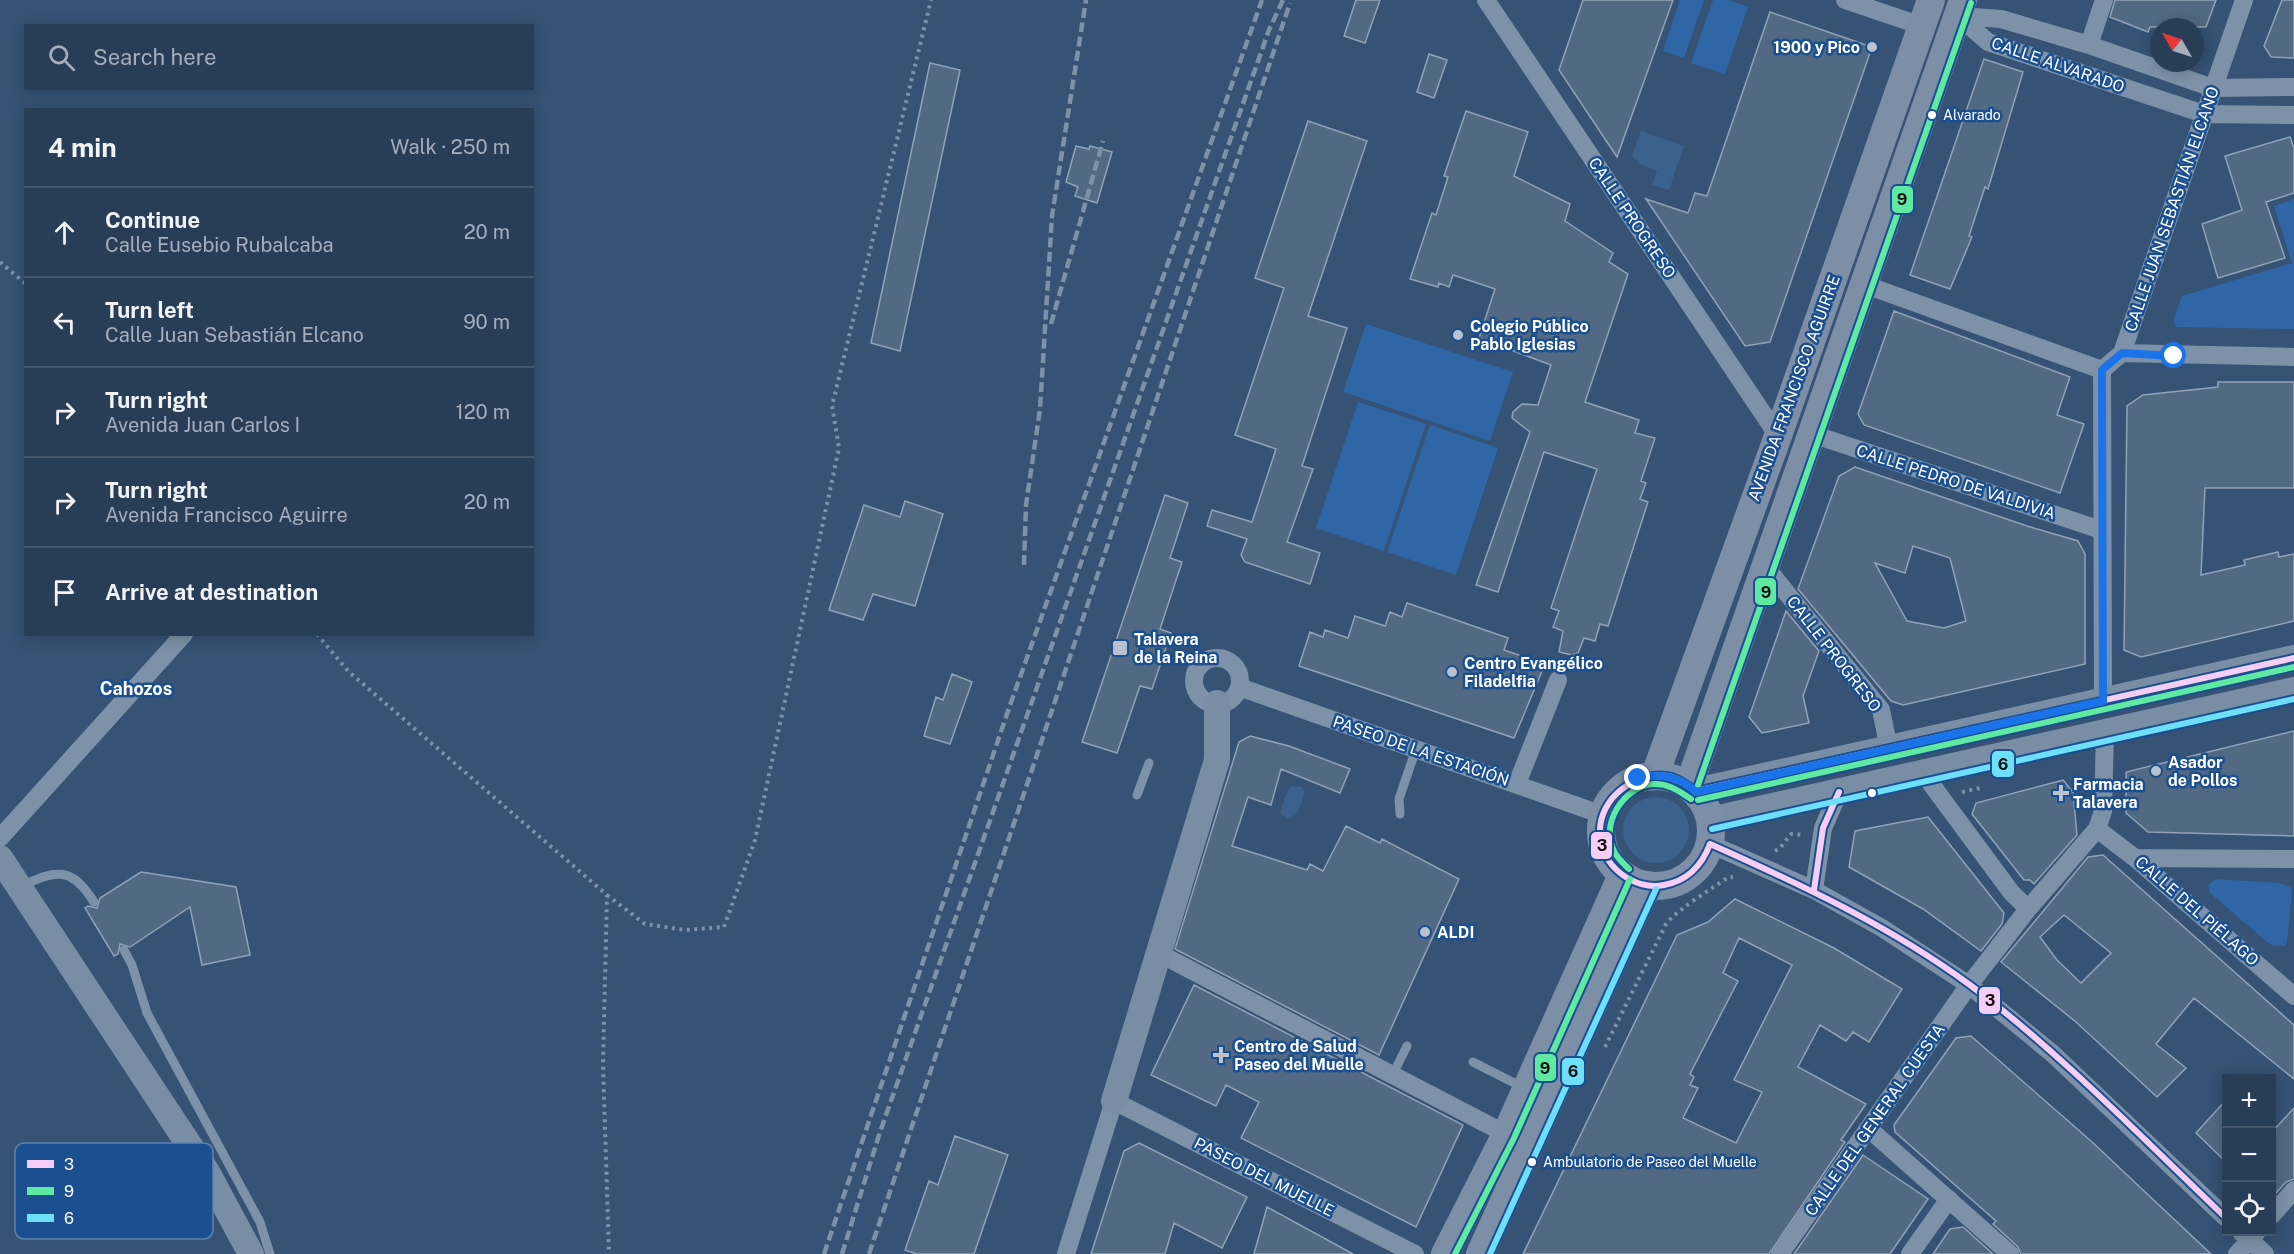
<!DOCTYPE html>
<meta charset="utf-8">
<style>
:root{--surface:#283e57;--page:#344961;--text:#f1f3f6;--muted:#a5aeba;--line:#44576d}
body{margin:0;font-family:"Public Sans",sans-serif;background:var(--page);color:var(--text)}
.controls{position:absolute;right:18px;bottom:18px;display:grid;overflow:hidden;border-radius:0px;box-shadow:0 3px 15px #0003}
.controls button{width:54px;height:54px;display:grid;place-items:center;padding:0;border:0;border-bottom:2px solid var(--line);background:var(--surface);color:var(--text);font:30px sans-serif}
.compass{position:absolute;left:2150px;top:18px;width:54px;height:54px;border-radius:50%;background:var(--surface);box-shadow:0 3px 15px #0003;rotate:309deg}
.stop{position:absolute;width:18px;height:18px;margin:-14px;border:4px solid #1a73e8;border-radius:50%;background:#fff}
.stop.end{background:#1a73e8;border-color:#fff;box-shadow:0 2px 6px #0008}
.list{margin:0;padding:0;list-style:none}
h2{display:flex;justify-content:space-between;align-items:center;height:78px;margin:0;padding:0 24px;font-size:26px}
h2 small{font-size:20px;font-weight:400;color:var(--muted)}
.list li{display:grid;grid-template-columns:39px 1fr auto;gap:18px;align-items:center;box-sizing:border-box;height:90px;padding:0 24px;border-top:2px solid var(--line)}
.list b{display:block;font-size:22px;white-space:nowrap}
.list p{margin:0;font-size:20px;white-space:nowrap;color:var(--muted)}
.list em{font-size:20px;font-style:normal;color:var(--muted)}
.icon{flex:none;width:33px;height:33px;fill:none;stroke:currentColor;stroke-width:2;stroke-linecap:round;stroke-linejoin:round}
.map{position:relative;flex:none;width:2294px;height:1254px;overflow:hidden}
.search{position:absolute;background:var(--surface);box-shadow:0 3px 15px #0003;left:24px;top:24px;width:510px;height:66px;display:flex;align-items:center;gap:15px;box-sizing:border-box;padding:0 21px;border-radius:0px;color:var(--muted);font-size:22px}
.panel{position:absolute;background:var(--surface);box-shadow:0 3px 15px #0003;left:24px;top:108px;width:510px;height:528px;border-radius:0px}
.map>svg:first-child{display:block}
.green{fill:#2f66a5}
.water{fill:#3b618d}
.building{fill:#526984;stroke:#92a2b6;stroke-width:1.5;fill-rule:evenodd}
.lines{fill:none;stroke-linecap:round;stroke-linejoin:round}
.path{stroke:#7d92a8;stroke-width:4;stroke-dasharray:3 4.5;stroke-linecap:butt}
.lane{stroke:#7d92a8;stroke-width:9}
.street{stroke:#7d92a8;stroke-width:18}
.secondary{stroke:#798da4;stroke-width:26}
.primary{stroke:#7d8ea7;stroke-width:28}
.rail{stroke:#7e92a7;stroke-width:4.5;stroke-dasharray:10 4.5;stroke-linecap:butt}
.bus-1-casing{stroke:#1b4f8f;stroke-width:10}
.bus-2-casing{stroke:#1b4f8f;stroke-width:10}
.bus-3-casing{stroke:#1b4f8f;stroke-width:10}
.bus-1{stroke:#f6cef5;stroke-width:6}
.bus-2{stroke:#60e9a3;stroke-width:6}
.bus-3{stroke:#6ddff8;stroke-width:6}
.route{stroke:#1a73e8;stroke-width:8}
.poi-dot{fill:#b9c2ce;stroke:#1b4f8f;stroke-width:2}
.bus-dot{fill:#fff;stroke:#1b4f8f;stroke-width:2}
.labels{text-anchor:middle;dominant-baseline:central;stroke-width:5;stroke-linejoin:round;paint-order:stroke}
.bus-label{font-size:14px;fill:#fff;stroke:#1b4f8f;text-anchor:start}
.poi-label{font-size:16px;font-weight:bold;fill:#fff;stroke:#1b4f8f;text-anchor:start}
.street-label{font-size:16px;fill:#fff;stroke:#1b4f8f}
.neighbourhood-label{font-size:18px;font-weight:bold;fill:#fff;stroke:#1b4f8f}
.key{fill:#1b4f8f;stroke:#5f84b1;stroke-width:1.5}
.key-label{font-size:16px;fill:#fff}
.line-badge{stroke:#1b4f8f;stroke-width:2}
.pale-badge-label{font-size:16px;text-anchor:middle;font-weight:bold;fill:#111}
</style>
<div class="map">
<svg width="2294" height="1254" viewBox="0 0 2294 1254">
<rect width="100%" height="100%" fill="#365274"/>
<path class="green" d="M1680 0H1704L1684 58 1663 51Z
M1713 0H1729L1748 7 1725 74 1691 63Z
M2294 199V329L2176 327 2173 320 2182 296 2292 263 2274 206Z
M1366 324 1513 372 1490 441 1343 392Z
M1358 402 1426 424 1384 551 1316 528Z
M1430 425 1498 448 1456 575 1387 552Z
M2216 879 2280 883 2290 887 2292 891 2287 942 2285 946H2273L2267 942 2210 893 2208 885Z"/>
<path class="water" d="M1641 131 1684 146 1669 190 1652 185 1657 171 1639 164 1632 155Z
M1292 786 1301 787 1305 793 1297 814 1288 819 1281 814C1282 803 1285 795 1292 786Z
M1623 830a33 33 0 1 1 66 0a33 33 0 1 1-66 0Z"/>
<path class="building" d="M1356 0H1380L1365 43 1344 36Z
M1583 0H1673L1617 157 1559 70Z
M2115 0H2216L2206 27H2150L2148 32 2110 17Z
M2282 0H2294V58L2271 57 2264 46Z
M1770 12 1872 47 1770 342 1745 346 1646 199 1688 213 1695 193 1707 196Z
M1429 54 1447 60 1434 98 1417 92Z
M1984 59 2023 72 1988 189 1985 187 1969 236 1972 237 1950 289 1910 275Z
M930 63 960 70 900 351 871 343Z
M1466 111 1528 132 1514 176 1570 204 1565 221 1613 253 1609 262 1628 274 1585 402 1639 420 1635 433 1655 438 1641 481 1646 483 1640 499 1648 502 1608 626 1600 624 1595 641 1584 638 1578 653 1572 655 1559 652 1563 631 1553 627 1559 611 1551 608 1597 469 1544 452 1498 592 1476 585 1530 432 1512 418 1513 412 1522 404 1538 405 1551 365 1479 338 1495 289 1453 275 1449 287 1439 283 1438 287 1410 279 1432 213 1436 215 1448 177 1444 176Z
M1308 121 1367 141 1308 316 1347 328 1302 466 1313 469 1287 542 1320 553 1310 584 1245 562 1241 555 1247 539 1207 526 1212 510 1252 522 1276 449 1235 435 1284 288 1255 278Z
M2290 137 2294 148V193L2266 202 2285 258 2218 278 2202 224 2242 210 2225 156Z
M1076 146 1089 149 1090 146 1112 152 1097 203 1075 196 1078 187 1066 182Z
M1894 311 2070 377 2057 415 2084 424 2060 493 1864 425 1858 414Z
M2218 382H2294V488H2205L2201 575 2245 565 2244 560 2278 552 2279 557 2294 554V621L2141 657 2124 650 2127 406 2143 395 2218 387Z
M1855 467 2027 526 2078 541 2085 554V664L1903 705 1891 701 1798 589 1839 476ZM1913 546 1950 558 1966 621 1944 628 1907 621 1875 563 1905 573Z
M1165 495 1188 503 1170 558 1182 562 1160 629 1171 633 1152 689 1140 686 1117 753 1082 742Z
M905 501 943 514 915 606 873 594 863 620 829 610 864 505 900 517Z
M1407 603 1508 638 1504 650 1545 664 1514 738 1299 666 1310 632 1323 637 1325 630 1348 638 1355 616 1385 626 1390 612 1402 617Z
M1786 611 1819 651 1803 696 1809 723 1762 733 1749 717Z
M952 674 972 682 950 744 924 736 936 697 943 700Z
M2294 731V836L2148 832 2126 813V772Z
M1250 736 1289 746 1350 769 1340 793 1281 769 1271 805 1248 797 1232 846 1307 870 1310 864 1323 871 1346 826 1380 843 1382 839 1459 879 1379 1055 1175 949 1239 742Z
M2063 780 2073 792 2077 835 2034 884 2030 880H2024L1972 814 1976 803Z
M1928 817 2004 913 2002 924 1981 951 1923 909 1849 867 1855 831Z
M2103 855 2294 1025V1079L2194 998 2156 1044 2186 1068 2157 1097 2076 1022 2001 962 2088 857ZM2064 915 2111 953 2081 983 2057 960 2040 937Z
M141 872 236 887 250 955 202 965 190 907 130 947 120 944 118 954 114 956 85 908 88 906 97 908 100 898Z
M1735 899 1834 948 1902 989 1869 1042 1853 1032 1846 1041 1820 1025 1798 1067 1866 1104 1841 1140 1845 1142 1769 1254H1523L1677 935 1708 922ZM1739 938 1792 965 1734 1080 1762 1092 1736 1143 1683 1118 1698 1088 1690 1085 1694 1077 1690 1074 1738 981 1723 973Z
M1194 985 1463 1125 1416 1227 1241 1138 1259 1102 1226 1085 1216 1106 1151 1075Z
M1971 1036 2091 1141 2211 1254H2021L2017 1246 1993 1224 1996 1221 1895 1132 1894 1125 1956 1038Z
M2226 1100V1162L2196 1133Z
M2294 1108V1179L2286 1182 2276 1193H2271V1133Z
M955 1136 1008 1155 974 1254H917L905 1250 929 1181 938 1185Z
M1139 1143 1247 1197 1222 1248 1174 1223 1165 1254H1091L1124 1151Z
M1863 1155 1928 1199 1890 1254H1794Z
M1267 1207 1353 1254H1254Z
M1963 1227 1993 1254H1933L1950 1229Z"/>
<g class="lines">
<path class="path" d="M0 262 26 284
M317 634 348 671 607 895 603 1064 609 1254
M1962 792 1984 787
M1775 851 1780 848 1791 834 1802 835
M607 895 645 924 685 930 724 927 755 840 839 448 832 406 931 0
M1605 1047 1666 924C1679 908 1710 890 1727 878L1733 877"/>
<path class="lane" d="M1137 795 1149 763
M1400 814 1399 799 1416 749
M22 886C57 869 72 867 94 902
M124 950 132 965 147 1013 260 1222 270 1254
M1473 1062 1524 1088
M1393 1074 1407 1046"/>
<path class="street" d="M1486 0 1778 436
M1845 0 1922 26
M1958 16 1988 42 2204 114 2294 115
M1958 16 2001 19 2089 45 2213 88 2294 87
M2089 45 2104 0
M1863 284 2102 370
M2122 353 2294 357
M1812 434 2101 530
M1765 566 1881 710 1889 749
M1194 681a23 23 0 1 1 46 0a23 23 0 1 1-46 0Z
M1239 687 1603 815
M2103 701 2102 370 2122 353 2244 0
M1923 773 2011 892 2028 909
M1517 784 1558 680
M2097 829 2135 858 2294 996
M0 838 184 634
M1710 844 1814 890 1882 928 1969 985 2053 1054 2226 1218
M2135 858 2294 859
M1814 890 1823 828 1839 792
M1160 954 1506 1134
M1869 1129 2010 1254
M2272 1215 2294 1190
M2241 1232 2265 1254
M1066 1254 1114 1101 1415 1254
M1780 1254 1969 985 2028 909 2097 829 2103 811 2105 732
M1910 1254 1949 1199
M2237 1254 2257 1232"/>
<path class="secondary" d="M1696 791 2294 658
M1710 820 2294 690
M0 858 207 1172 251 1254
M1114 1101 1217 760V703"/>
<path class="primary" d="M1655 775 1778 436 1931 0
M1601 831a55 55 0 1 1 110 0a55 55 0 1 1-110 0Z
M1689 785 1963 0
M1445 1254 1506 1134 1622 875
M1480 1254 1648 885"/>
<path class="rail" d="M1051 324 1103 141
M1024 565 1026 505 1040 409 1052 216 1086 0
M824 1254 1009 708 1262 0
M842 1254 880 1132 1269 30 1283 0
M869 1254 1290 3"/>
<g class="bus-1-casing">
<path id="bus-1" d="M1696 791 2294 658
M1696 791C1689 787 1680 779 1672 777 1638 769 1598 797 1600 834 1601 866 1634 891 1664 885 1687 881 1702 865 1710 844
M1710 844C1800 884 1890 926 1970 985 2062 1054 2143 1139 2226 1218
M1814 890 1823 828 1839 792"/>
</g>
<g class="bus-2-casing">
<path id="bus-2" d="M1697 788 1971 3
M1698 800 2294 667
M1629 869C1624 864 1617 858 1614 851 1600 824 1623 787 1653 784 1668 783 1679 791 1691 799
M1455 1254 1514 1138 1630 879"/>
</g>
<g class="bus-3-casing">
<path id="bus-3" d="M1712 829 2294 699
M1490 1254 1656 889"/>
</g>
<use href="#bus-1" class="bus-1"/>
<use href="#bus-2" class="bus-2"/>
<use href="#bus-3" class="bus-3"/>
</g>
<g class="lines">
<path class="route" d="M1638 778C1659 773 1679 776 1696 792L2103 701 2102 370 2122 353 2174 356"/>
</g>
<g class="poi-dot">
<circle cx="1872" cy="47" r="6"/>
<circle cx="1458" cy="335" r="6"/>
<rect x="1112" y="640" width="16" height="16" rx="3"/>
<circle cx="1452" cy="672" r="6"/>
<circle cx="2156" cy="771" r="6"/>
<path d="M2058 784h6v6h6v6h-6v6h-6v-6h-6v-6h6z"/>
<circle cx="1425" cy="932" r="6"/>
<path d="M1218 1046h6v6h6v6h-6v6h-6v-6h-6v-6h6z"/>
</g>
<g class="bus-dot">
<circle cx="1932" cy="115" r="5"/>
<circle cx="1872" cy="793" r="5"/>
<circle cx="1532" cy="1162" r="5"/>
</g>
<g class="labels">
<g class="bus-label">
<text x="1943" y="115">Alvarado</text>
<text x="1543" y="1162">Ambulatorio de Paseo del Muelle</text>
</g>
<g class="poi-label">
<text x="1860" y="47" text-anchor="end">1900 y Pico</text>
<text x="1470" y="326">Colegio Público<tspan x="1470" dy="18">Pablo Iglesias</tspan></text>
<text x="1134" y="639">Talavera<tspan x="1134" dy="18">de la Reina</tspan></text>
<text x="1464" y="663">Centro Evangélico<tspan x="1464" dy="18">Filadelfia</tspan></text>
<text x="2168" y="762">Asador<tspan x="2168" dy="18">de Pollos</tspan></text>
<text x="2073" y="784">Farmacia<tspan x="2073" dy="18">Talavera</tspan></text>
<text x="1437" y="932">ALDI</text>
<text x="1234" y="1046">Centro de Salud<tspan x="1234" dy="18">Paseo del Muelle</tspan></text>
</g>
<g class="street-label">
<text transform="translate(2058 65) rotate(19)">CALLE ALVARADO</text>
<text transform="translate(2172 209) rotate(-71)">CALLE JUAN SEBASTIÁN ELCANO</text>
<text transform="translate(1632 218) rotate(56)">CALLE PROGRESO</text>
<text transform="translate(1794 388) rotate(-70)">AVENIDA FRANCISCO AGUIRRE</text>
<text transform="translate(1956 482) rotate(18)">CALLE PEDRO DE VALDIVIA</text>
<text transform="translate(1834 654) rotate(52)">CALLE PROGRESO</text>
<text transform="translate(1421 751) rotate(19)">PASEO DE LA ESTACIÓN</text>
<text transform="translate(2197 911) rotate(41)">CALLE DEL PIÉLAGO</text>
<text transform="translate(1875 1120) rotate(-55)">CALLE DEL GENERAL CUESTA</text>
<text transform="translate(1264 1177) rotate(27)">PASEO DEL MUELLE</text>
</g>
<g class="neighbourhood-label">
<text x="136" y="688">Cahozos</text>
</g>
</g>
<rect x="15" y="1143" width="198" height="96" rx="9" class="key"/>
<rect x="27" y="1160" width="27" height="8" fill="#f6cef5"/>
<rect x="27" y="1187" width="27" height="8" fill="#60e9a3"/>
<rect x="27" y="1214" width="27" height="8" fill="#6ddff8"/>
<g class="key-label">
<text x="64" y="1170">3</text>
<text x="64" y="1197">9</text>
<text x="64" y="1224">6</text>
</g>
<g class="line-badge">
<rect x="1891" y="185" width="23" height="29" rx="6" fill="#60e9a3"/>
<rect x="1754" y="577" width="23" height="29" rx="6" fill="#60e9a3"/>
<rect x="1991" y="750" width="24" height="28" rx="6" fill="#6ddff8"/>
<rect x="1590" y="831" width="23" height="29" rx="6" fill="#f6cef5"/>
<rect x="1978" y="986" width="23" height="29" rx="6" fill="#f6cef5"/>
<rect x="1534" y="1053" width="23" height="29" rx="6" fill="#60e9a3"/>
<rect x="1561" y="1057" width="24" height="29" rx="6" fill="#6ddff8"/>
</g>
<g class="pale-badge-label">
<text x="1902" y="205">9</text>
<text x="1766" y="598">9</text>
<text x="2003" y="770">6</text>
<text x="1602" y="851">3</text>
<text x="1990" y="1006">3</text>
<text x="1545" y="1074">9</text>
<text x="1573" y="1077">6</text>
</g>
</svg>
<div class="controls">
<button>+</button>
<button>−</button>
<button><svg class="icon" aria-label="locate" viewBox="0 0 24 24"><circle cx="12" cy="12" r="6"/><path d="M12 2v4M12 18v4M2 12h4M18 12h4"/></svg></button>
</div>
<svg class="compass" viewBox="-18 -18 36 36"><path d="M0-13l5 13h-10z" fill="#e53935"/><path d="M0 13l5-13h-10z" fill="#a5aeba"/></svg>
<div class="stop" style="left:2174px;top:356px"></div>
<div class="stop end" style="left:1638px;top:778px"></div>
<div class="search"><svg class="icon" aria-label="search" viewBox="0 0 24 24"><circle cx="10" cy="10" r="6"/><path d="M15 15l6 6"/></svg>Search here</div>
<section class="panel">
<h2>4 min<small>Walk · 250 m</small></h2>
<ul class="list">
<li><svg class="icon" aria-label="ahead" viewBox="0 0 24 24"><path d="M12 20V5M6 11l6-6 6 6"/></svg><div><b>Continue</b><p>Calle Eusebio Rubalcaba</p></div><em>20 m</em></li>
<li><svg class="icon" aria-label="left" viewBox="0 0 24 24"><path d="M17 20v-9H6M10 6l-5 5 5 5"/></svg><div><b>Turn left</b><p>Calle Juan Sebastián Elcano</p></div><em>90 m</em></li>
<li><svg class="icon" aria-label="right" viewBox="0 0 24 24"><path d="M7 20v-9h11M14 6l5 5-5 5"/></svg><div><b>Turn right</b><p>Avenida Juan Carlos I</p></div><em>120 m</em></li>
<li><svg class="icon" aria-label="right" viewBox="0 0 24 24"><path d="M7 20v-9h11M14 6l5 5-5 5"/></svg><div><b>Turn right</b><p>Avenida Francisco Aguirre</p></div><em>20 m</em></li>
<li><svg class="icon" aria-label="arrive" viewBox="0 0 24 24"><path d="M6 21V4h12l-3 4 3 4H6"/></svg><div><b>Arrive at destination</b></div></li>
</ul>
</section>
</div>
